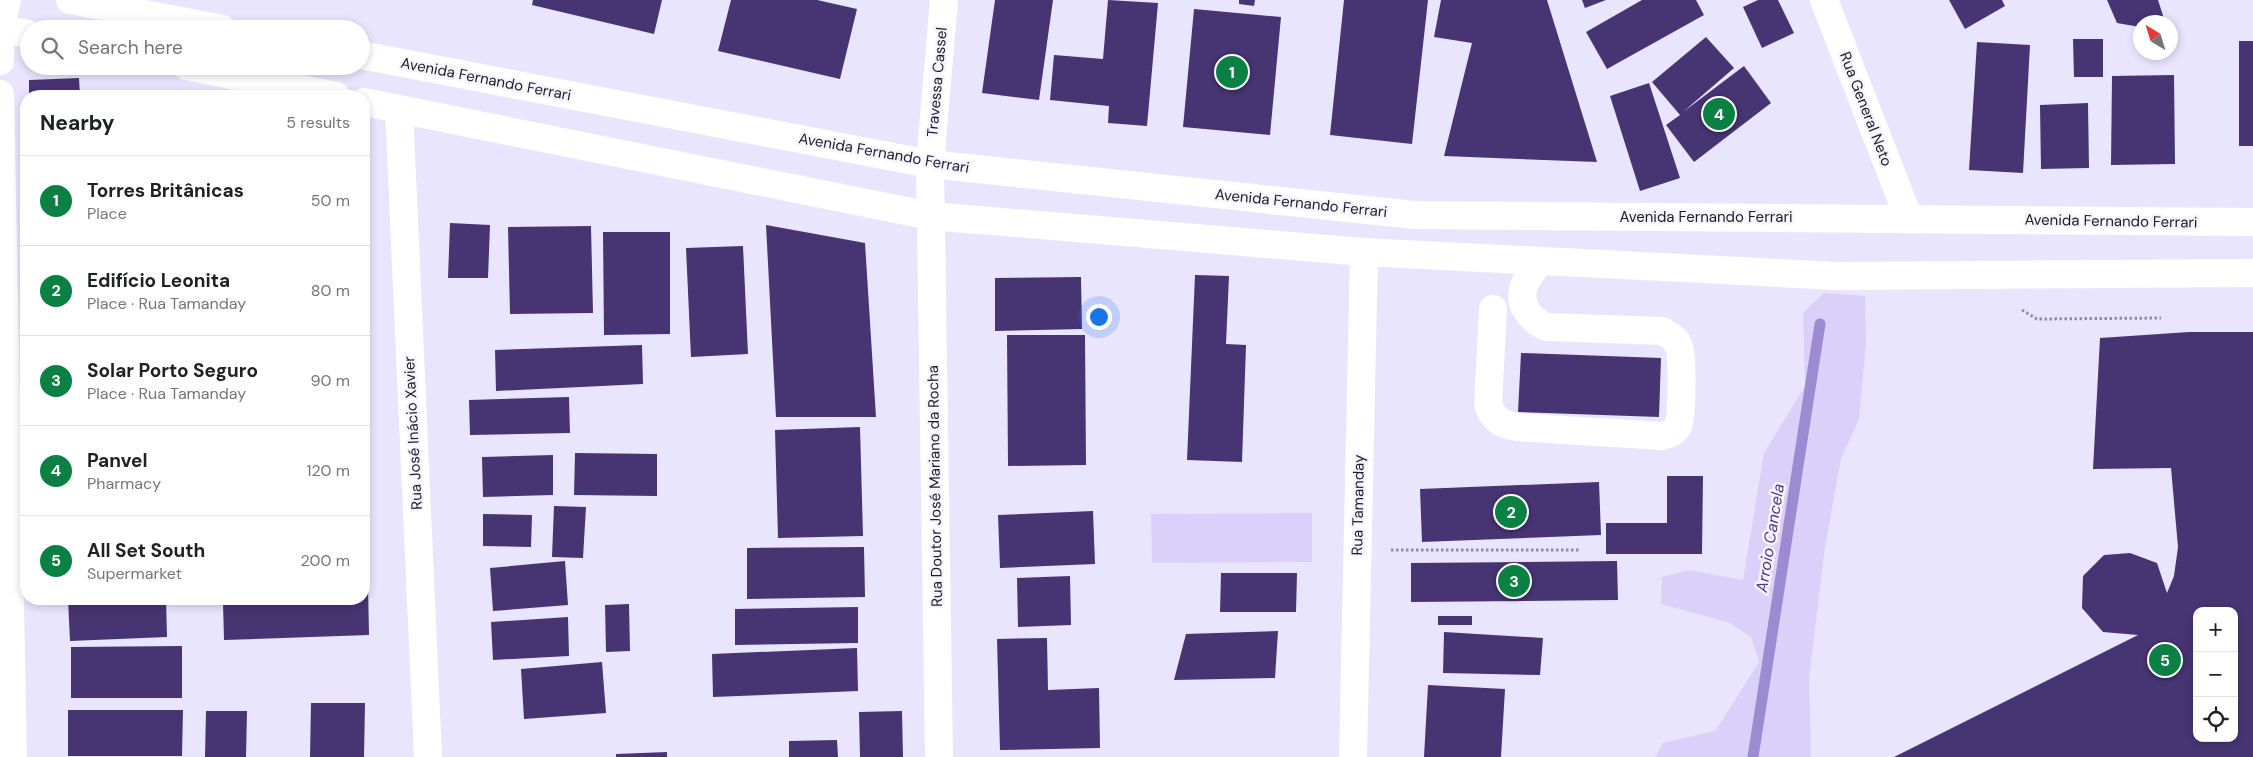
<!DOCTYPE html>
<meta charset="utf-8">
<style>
:root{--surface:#fff;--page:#f2f2f2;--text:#202124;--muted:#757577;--line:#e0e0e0;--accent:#0b8043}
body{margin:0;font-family:"DM Sans",sans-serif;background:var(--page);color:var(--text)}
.controls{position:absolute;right:15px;bottom:15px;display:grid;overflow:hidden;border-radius:10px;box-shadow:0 2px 8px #0003}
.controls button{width:45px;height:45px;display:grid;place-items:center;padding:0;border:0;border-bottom:1px solid var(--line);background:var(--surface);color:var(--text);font:25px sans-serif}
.compass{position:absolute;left:2133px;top:15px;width:45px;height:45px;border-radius:50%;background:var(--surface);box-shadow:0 2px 8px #0003;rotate:322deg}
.you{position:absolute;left:1098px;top:316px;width:18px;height:18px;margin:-12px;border:4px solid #fff;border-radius:50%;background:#1a73e8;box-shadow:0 0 0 8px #1a73e833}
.badge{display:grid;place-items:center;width:32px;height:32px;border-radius:50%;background:var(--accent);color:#fff;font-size:16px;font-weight:700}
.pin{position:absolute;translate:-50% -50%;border:2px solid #fff;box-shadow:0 1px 5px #0006}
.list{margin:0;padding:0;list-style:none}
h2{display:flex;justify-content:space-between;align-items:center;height:65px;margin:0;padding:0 20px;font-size:21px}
h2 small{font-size:16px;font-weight:400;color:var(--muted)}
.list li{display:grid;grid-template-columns:32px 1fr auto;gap:15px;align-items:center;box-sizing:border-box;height:90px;padding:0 20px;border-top:1px solid var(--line)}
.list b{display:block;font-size:19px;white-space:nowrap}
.list p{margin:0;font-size:16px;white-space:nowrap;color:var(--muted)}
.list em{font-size:16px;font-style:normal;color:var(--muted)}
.icon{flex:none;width:28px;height:28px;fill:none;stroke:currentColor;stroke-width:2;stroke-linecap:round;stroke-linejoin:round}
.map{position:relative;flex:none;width:2253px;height:757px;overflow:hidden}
.search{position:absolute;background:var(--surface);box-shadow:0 2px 8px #0003;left:20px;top:20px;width:350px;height:55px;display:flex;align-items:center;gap:12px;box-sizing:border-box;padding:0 18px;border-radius:28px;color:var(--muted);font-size:19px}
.panel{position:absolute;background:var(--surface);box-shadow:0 2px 8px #0003;left:20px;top:90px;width:350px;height:515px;border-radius:20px}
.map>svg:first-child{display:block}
.green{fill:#dad1fb}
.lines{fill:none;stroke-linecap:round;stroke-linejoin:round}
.stream{stroke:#9c8bd1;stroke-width:11}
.building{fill:#473473;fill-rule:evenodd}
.path{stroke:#918d9f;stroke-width:3;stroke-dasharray:2.5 2.5;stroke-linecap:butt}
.minor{stroke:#fff;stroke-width:28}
.major{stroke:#fff;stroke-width:28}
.labels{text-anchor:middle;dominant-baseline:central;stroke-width:5;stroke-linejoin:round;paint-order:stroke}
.street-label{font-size:15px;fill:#1d1b24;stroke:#f6f4ff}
.water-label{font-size:16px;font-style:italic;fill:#503588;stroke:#f6f4ff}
</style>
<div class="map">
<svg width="2253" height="757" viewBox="0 0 2253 757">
<rect width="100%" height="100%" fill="#eae5fe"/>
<path class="green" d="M1824 293 1865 296 1866 343 1859 419 1841 459 1825 547 1809 678 1811 757H1655L1663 743 1715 731 1759 662 1751 637 1730 623 1661 604 1662 577 1689 570 1743 580 1764 453 1805 386 1803 313Z
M1312 513V562L1152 563 1151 514Z"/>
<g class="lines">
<path class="stream" d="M1753 757 1820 324"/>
</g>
<path class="building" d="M533 0H662L654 34 532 5Z
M731 0H817L857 9 840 79 718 51Z
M995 0H1053L1039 100 982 93Z
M1108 0 1158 3 1147 126 1108 123 1109 106 1050 100 1054 55 1103 59Z
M1239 0H1255L1254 6 1239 4Z
M1344 0H1428L1412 144 1330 135Z
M1441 0H1547L1597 162 1444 156 1472 43 1434 37Z
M1582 0H1606L1585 8Z
M1642 0H1696L1704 15 1607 69 1586 32Z
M1758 0H1778L1794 33 1762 48 1743 7Z
M1949 0H2002L2005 6 1965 29Z
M2107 0H2158L2165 22H2140V27L2117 23Z
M1194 9 1281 17 1270 135 1183 127Z
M1706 37 1734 68 1683 112 1744 66 1771 103 1694 162 1666 125 1680 115 1652 82Z
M2073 39H2103V77H2074Z
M2239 41H2253V146H2239Z
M1977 42 2030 45 2023 173 1969 170Z
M2174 75 2175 164 2111 165 2112 76Z
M79 78 80 96H29V80Z
M1649 83 1680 178 1640 191 1610 96Z
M2088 103 2089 168 2041 169 2040 105Z
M450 223 490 225 488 278H448Z
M766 225 865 243 876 417H776Z
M591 226 593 313 510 314 508 227Z
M603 232H670V334L604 335Z
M743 246 748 354 691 357 686 248Z
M1195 275 1229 276 1226 344 1246 345 1242 462 1187 460Z
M1081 277 1082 329 995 331V278Z
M2189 332H2253V757H1894L2138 635 2103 632 2082 608 2083 576 2104 555 2130 553 2157 563 2167 593 2174 576 2178 547 2171 468 2093 469 2100 338ZM2197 611H2234V738H2197Z
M1007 335H1085L1086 465 1008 466Z
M642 345 643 384 496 391 495 350Z
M1521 353 1661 358 1659 417 1518 412Z
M569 397 570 433 470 435 469 400Z
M860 427 863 536 778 538 775 430Z
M575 453 657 454V496L574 495Z
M553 455V495L483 497 482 457Z
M1667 476H1703L1702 554H1606V523H1667Z
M1599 482 1601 535 1422 542 1420 489Z
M554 506 586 507 583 558 552 557Z
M1093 511 1095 564 1000 568 998 515Z
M483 514 532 515 531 547 483 546Z
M364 534H367L369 635 224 640 223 603 294 601V599H364Z
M864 547 865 597 747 599V548Z
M565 561 568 605 493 611 490 568Z
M1617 561 1618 600 1411 602V563Z
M1221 573H1297L1296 612H1220Z
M1070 576 1071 625 1018 627 1017 578Z
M68 599H166L167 637 70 641Z
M629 604 630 651 606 652 605 605Z
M858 607V643L735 645V609Z
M1438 616H1472V625H1438Z
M568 617 569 656 493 660 491 622Z
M1278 631 1275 678 1174 680 1186 634Z
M1444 632 1543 638 1540 675 1443 673Z
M1047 638 1048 690 1099 688 1100 748 1000 750 997 639Z
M182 646V698H71V647Z
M857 648 858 691 713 697 712 654Z
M602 662 606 713 524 719 521 669Z
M1428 685 1505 689 1501 757H1424Z
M311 703H365L364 757H310Z
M68 710H183L182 756H68Z
M206 711H247L246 757H205Z
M902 711 903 757H860L859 712Z
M837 740 838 757H789V741Z
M667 752V757H616V754Z"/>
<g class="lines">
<path class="path" d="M2022 310 2037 319 2161 318
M1391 550H1580"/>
<path class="minor" d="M0 61V29L7 0
M0 94 13 757
M399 109 428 757
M1493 309 1488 404C1493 420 1501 424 1517 427L1662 436C1669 434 1674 433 1678 426 1682 417 1683 356 1679 347 1677 339 1669 335 1662 331L1547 327C1532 321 1519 307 1523 289 1525 280 1535 269 1539 261
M939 757 930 164 944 0
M1353 757 1364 252"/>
<path class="major" d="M70 0 223 29
M1824 0 1909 219
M0 29 29 34
M361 55 930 164 1414 215 2253 222
M186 66 336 96
M364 102 931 216 1364 252 1838 276 2253 273"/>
</g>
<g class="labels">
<g class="street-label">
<text transform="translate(486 79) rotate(11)">Avenida Fernando Ferrari</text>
<text transform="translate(937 82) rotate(-85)">Travessa Cassel</text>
<text transform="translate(1866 109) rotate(69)">Rua General Neto</text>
<text transform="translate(884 153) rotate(10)">Avenida Fernando Ferrari</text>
<text transform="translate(1301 203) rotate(6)">Avenida Fernando Ferrari</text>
<text x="1706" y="217">Avenida Fernando Ferrari</text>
<text transform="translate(2111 221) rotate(1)">Avenida Fernando Ferrari</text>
<text transform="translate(413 433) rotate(-93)">Rua José Inácio Xavier</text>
<text transform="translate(935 486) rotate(-91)">Rua Doutor José Mariano da Rocha</text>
<text transform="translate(1358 505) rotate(-89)">Rua Tamanday</text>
</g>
<g class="water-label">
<text transform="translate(1770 538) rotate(-81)">Arroio Cancela</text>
</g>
</g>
</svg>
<div class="controls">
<button>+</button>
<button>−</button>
<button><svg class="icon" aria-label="locate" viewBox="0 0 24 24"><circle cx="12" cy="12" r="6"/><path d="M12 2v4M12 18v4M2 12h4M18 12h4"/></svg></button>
</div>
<svg class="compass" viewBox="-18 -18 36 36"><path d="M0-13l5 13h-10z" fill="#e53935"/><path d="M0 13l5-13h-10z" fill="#757577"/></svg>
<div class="you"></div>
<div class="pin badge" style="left:1232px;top:72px">1</div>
<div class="pin badge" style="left:1511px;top:512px">2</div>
<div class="pin badge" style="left:1514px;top:581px">3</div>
<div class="pin badge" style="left:1719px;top:114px">4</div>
<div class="pin badge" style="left:2165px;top:660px">5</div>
<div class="search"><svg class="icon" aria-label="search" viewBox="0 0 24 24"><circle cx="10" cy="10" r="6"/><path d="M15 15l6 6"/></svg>Search here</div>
<section class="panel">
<h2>Nearby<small>5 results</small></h2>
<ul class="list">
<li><span class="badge">1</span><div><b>Torres Britânicas</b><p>Place</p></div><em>50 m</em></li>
<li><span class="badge">2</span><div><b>Edifício Leonita</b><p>Place · Rua Tamanday</p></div><em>80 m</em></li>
<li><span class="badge">3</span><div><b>Solar Porto Seguro</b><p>Place · Rua Tamanday</p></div><em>90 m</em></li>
<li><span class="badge">4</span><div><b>Panvel</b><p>Pharmacy</p></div><em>120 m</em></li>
<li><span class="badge">5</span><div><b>All Set South</b><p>Supermarket</p></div><em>200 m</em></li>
</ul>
</section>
</div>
